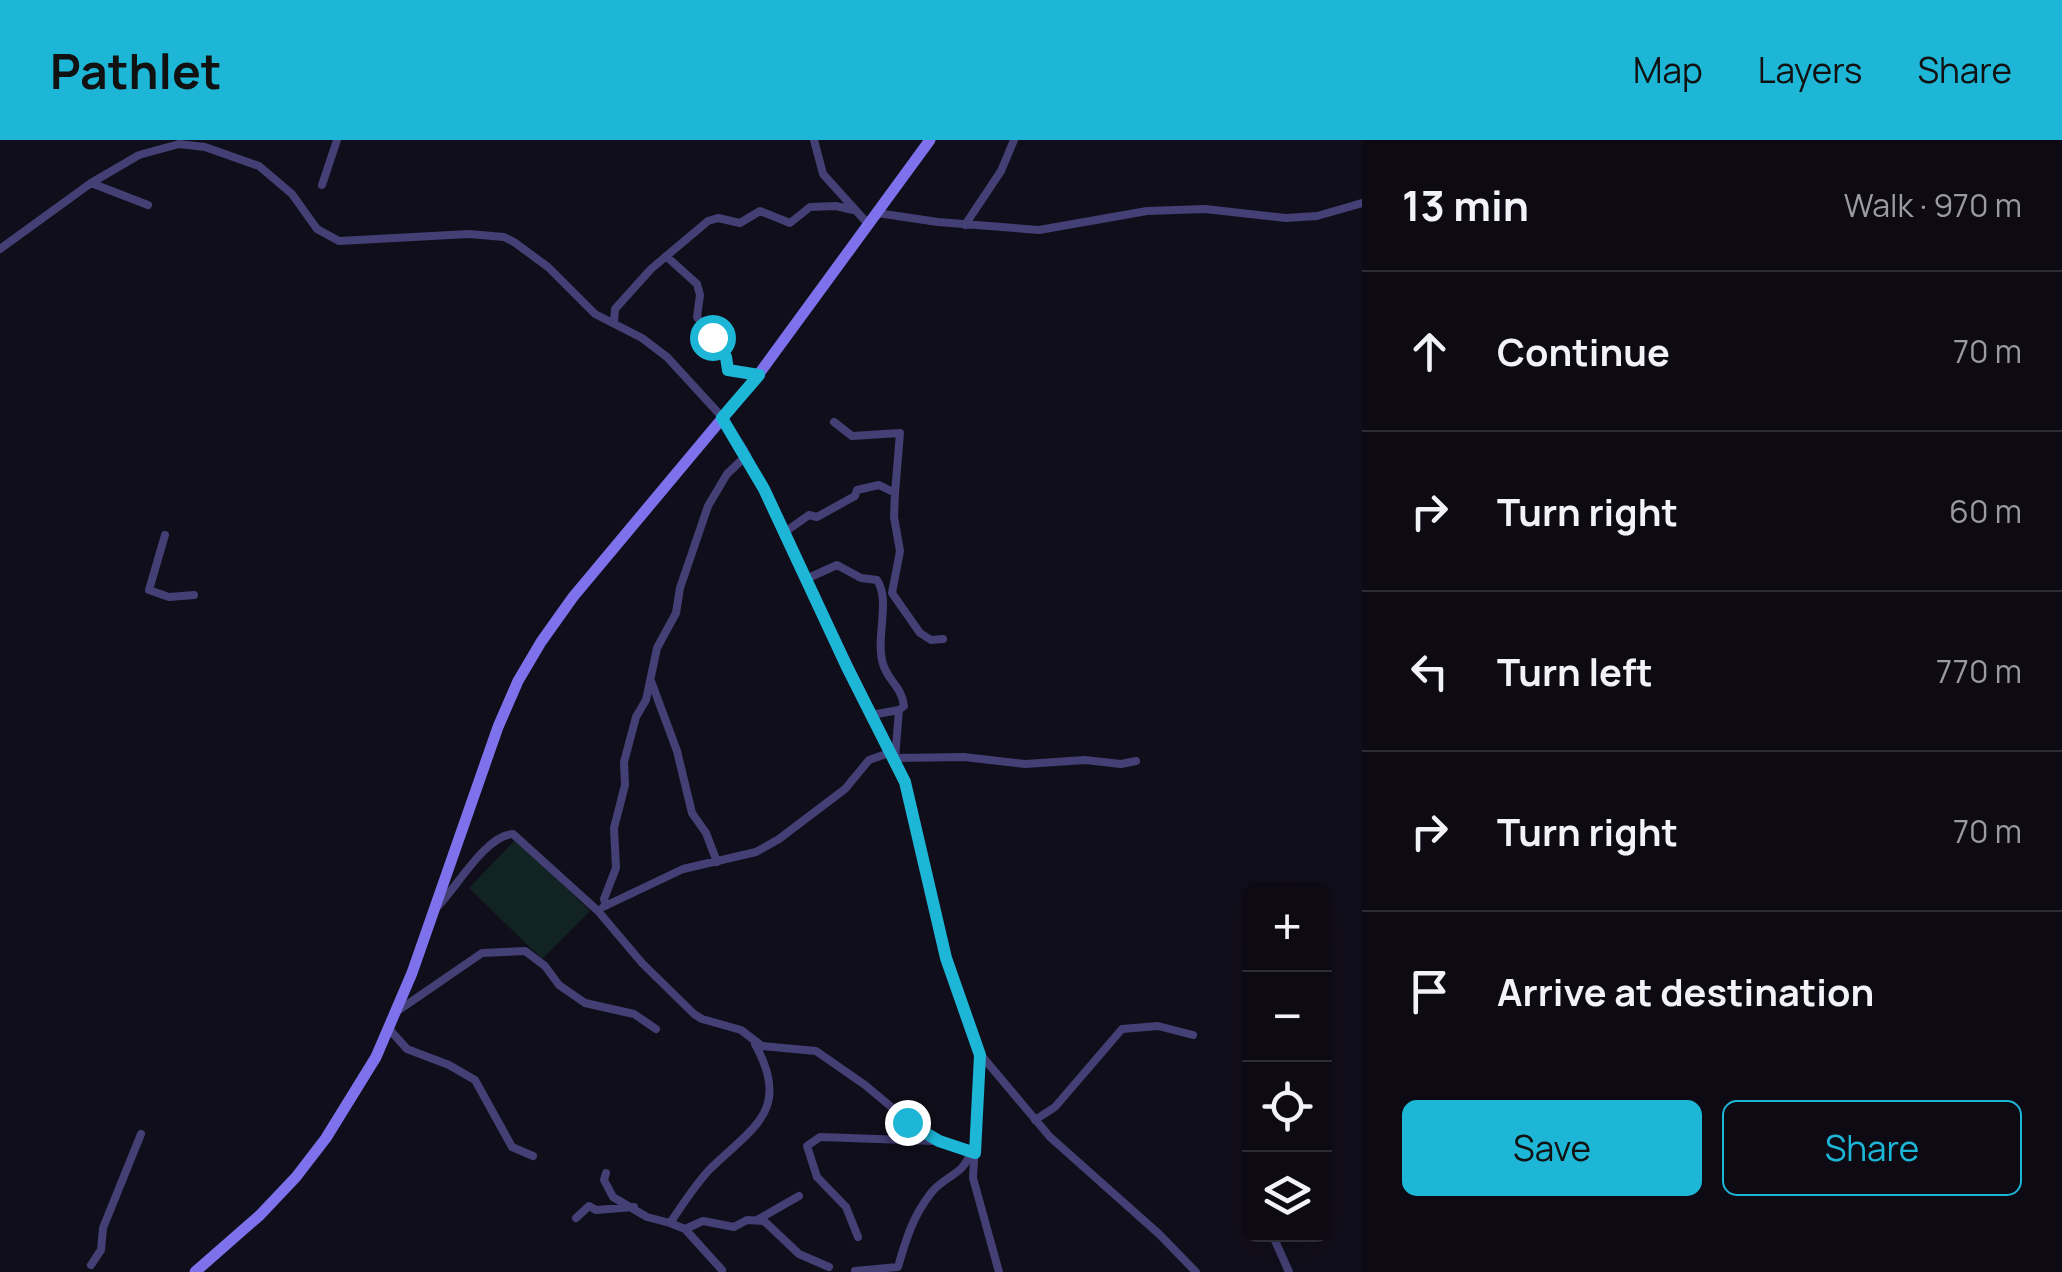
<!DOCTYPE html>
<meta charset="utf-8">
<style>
:root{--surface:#0d0a14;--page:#1b1822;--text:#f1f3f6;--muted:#9a9aa0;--line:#2d2b34;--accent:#1db6d6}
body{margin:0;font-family:Manrope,sans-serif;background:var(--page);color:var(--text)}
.controls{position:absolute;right:30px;bottom:30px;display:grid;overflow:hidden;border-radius:15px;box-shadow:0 10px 40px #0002}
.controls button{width:90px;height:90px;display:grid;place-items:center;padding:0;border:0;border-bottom:2px solid var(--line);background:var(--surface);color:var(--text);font:50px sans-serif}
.stop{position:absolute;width:30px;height:30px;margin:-22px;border:8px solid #1db6d6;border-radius:50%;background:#fff}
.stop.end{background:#1db6d6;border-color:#fff;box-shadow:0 2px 10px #0008}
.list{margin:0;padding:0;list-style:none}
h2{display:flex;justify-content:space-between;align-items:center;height:130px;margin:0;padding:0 40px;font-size:42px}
h2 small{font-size:32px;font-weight:400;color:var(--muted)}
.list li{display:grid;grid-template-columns:65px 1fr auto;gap:30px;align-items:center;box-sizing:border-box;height:160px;padding:0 40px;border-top:2px solid var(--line)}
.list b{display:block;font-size:38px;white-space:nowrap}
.list em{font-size:32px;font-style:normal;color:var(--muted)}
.actions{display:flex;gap:20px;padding:30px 40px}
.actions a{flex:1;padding:22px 0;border:2px solid var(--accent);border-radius:15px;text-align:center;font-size:35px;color:var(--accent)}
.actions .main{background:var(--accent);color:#111}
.icon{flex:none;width:55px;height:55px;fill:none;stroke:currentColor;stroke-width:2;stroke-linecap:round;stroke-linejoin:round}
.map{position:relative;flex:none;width:1362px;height:1132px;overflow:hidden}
header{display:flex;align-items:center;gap:60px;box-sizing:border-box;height:140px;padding:0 50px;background:var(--accent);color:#111}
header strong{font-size:48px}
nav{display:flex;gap:55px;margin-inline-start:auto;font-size:35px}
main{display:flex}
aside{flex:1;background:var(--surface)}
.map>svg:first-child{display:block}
.green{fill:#122324}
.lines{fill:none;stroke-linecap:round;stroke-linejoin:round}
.minor{stroke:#443f74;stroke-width:8}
.secondary{stroke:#7d72ec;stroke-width:11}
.route{stroke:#1db6d6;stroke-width:12}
</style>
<header>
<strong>Pathlet</strong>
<nav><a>Map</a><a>Layers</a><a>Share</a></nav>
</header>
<main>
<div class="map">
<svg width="1362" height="1132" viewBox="0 0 1362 1132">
<rect width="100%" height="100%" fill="#110e1b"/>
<path class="green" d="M516 699 590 771 542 819 469 748Z"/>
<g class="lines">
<path class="minor" d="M814 0 823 34 869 85
M91 43 148 65
M322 45 337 0
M877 73 938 82 1039 90 1147 71 1205 69 1286 78 1317 76 1362 63
M965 85 1001 31 1014 0
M0 109 91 43 139 15 179 4 205 7 259 26 292 54 317 89 339 101 469 94 504 97 514 102 548 127 595 174 642 198 667 217 723 278 744 310 905 641 946 818 981 915 1050 997 1159 1094 1196 1132
M666 116 697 144 700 155 697 177 726 217 728 230 758 235
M614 183 615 169 651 129 708 81 718 78 740 83 760 71 790 83 810 67 836 66 853 70
M834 282 852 296 900 293 895 353
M785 392 809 375 817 377 855 356 857 350 879 345 895 353 894 377 900 411 892 453 920 493 931 500 943 499
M165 395 149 450 169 457 194 455
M806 439 837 425 861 438 877 440C891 461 875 498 883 524 888 541 902 547 904 566L899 570 871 575
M651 541 677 611 692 673 706 693 717 722
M899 570 895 618 964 617 1025 624 1085 620 1121 624 1136 621
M606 765 604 759 616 728 614 688 625 645 624 622 636 577 646 560 657 508 676 473 680 448 708 366 727 334 747 315
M438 766C457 747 486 695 513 694L598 771 642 823 694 874 702 879 741 890 762 906 816 911 865 945 919 990 939 1001 975 1013
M603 767 683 729 756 712 779 699 845 649 869 620 892 612
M399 870 482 813 525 811 545 826 559 845 585 863 634 874 656 889
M389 889 407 909 449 925 475 940 512 1007 533 1016
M980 915 973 1038 999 1132
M1035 980 1055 967 1122 889 1158 886 1193 895
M606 1033 604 1040 613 1057 647 1077 670 1083
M576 1078 589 1066 596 1070 634 1067
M757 1080 799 1056
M685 1089 703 1081 734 1087 747 1080 764 1081 799 1114 829 1127
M1272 1094 1289 1132
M858 1097 846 1067 817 1037 807 1006 820 997 934 1001
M91 1125 101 1110 103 1088 141 994
M722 1130 685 1089 670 1083C683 1064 696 1043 712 1027 755 986 791 969 755 904
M855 1131 898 1127C906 1099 913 1076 931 1053 944 1036 964 1035 970 1013"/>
<path class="secondary" d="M195 1132 260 1075 296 1037 326 998 376 917 412 833 498 587 518 541 541 502 573 457 756 238 930 0"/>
</g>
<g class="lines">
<path class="route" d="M712 197 726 217 728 230 759 235 722 278 764 349 847 527 905 642 946 818 980 915 975 1013 939 1001 907 982"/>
</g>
</svg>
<div class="controls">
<button>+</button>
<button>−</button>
<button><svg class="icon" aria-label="locate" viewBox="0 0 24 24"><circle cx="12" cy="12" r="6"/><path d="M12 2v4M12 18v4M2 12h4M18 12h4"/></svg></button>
<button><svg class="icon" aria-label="layers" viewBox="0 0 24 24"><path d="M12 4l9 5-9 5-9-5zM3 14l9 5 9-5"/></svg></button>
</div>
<div class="stop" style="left:712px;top:197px"></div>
<div class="stop end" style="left:907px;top:982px"></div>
</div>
<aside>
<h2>13 min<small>Walk · 970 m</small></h2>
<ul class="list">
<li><svg class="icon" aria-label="ahead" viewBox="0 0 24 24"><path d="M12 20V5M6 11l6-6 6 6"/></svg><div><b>Continue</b></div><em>70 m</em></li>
<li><svg class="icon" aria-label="right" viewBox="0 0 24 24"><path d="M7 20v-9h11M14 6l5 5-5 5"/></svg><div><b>Turn right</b></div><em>60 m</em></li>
<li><svg class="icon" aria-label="left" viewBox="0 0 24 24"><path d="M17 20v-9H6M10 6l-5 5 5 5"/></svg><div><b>Turn left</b></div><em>770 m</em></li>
<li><svg class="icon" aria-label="right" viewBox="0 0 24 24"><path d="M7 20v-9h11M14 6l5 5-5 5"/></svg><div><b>Turn right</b></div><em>70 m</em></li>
<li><svg class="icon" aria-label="arrive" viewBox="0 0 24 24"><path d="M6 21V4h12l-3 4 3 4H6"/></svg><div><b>Arrive at destination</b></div></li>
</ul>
<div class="actions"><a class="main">Save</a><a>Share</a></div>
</aside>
</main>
